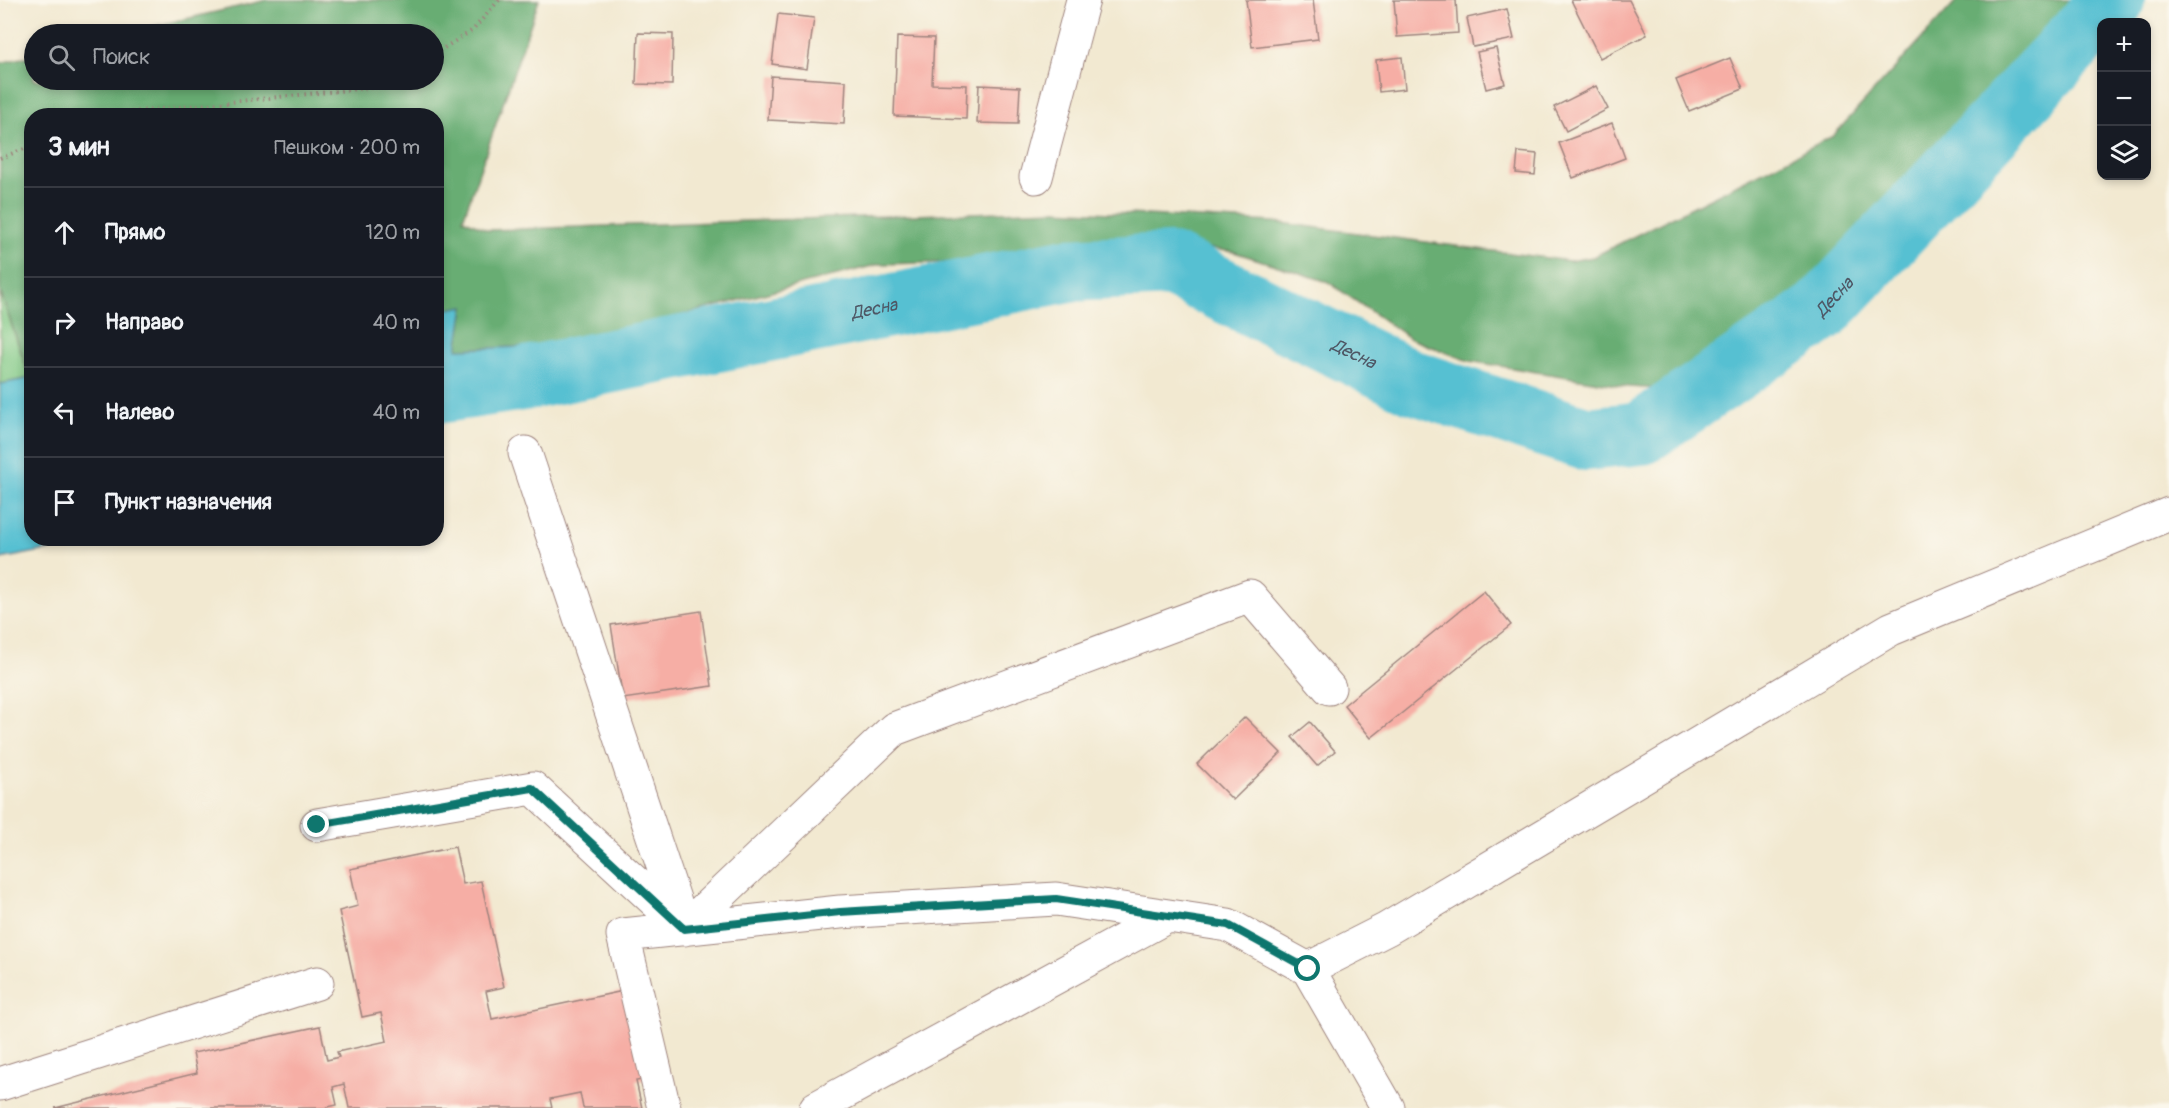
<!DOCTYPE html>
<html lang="ru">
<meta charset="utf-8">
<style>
:root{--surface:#171b24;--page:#20242c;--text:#f1f3f6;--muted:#9ea1a6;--line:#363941}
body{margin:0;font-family:Pangolin,sans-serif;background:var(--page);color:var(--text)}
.controls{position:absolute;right:18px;top:18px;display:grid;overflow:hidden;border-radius:12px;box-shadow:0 3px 9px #0003}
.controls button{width:54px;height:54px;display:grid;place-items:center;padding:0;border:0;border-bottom:2px solid var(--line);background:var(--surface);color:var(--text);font:30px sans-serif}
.stop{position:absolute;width:18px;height:18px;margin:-14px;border:4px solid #0f766e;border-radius:50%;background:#fff}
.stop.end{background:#0f766e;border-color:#fff;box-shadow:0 2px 6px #0008}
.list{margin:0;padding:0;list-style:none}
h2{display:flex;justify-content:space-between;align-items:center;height:78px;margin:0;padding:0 24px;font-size:26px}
h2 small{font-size:20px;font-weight:400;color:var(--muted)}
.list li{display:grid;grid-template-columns:39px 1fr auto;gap:18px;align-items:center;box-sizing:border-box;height:90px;padding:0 24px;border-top:2px solid var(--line)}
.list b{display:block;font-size:22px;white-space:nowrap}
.list em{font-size:20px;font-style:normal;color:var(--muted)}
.icon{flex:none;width:33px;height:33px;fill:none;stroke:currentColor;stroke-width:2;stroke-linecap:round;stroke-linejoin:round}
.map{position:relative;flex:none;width:2169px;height:1108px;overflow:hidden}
.search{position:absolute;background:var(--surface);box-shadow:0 3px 9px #0003;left:24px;top:24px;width:420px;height:66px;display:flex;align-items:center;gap:15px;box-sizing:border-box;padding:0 21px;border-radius:33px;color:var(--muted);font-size:22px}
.panel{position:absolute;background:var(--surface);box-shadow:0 3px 9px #0003;left:24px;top:108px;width:420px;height:438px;border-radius:24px}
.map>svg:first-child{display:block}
.green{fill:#81c986;stroke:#667458;stroke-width:1.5}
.forest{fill:#68ad73;stroke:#59664f;stroke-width:1.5}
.water{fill:#56c0d2;stroke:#50707e;stroke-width:1.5}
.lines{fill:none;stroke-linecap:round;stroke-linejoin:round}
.river{stroke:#56c0d2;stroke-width:64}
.building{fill:#f6aea5}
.minor-casing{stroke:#9e847e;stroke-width:35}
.path{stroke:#9e847e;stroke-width:4;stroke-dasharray:1.5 4.5;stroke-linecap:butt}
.minor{stroke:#fff;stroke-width:33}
.route{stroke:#0f766e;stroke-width:8}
.labels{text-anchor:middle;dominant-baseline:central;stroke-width:5;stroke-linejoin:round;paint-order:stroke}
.water-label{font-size:18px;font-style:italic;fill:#4e5765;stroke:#fbf7ec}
</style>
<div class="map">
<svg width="2169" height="1108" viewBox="0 0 2169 1108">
<rect width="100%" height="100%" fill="#fbf7ec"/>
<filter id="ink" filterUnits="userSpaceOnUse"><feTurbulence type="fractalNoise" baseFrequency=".0167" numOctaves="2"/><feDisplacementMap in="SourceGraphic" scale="12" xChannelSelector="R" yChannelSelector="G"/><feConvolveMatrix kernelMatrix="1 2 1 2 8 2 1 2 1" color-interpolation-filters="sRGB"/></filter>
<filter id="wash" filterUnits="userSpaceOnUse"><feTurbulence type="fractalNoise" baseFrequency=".008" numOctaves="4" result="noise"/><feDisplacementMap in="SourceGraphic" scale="24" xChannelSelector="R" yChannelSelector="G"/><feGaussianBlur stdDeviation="1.35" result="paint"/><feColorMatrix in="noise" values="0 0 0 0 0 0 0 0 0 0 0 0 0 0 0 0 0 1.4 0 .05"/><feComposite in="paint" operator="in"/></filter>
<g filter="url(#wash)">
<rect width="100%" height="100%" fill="#f2e9d1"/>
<path class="green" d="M0 291 30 378 0 384Z"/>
<path class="forest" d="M267 0H539L463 219 488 230 1056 210 1274 222 1570 261 1593 257 1833 136 1957 0H2098L2080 48 1949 206 1821 311 1809 324 1754 355 1694 381 1661 389 1629 387 1469 361 1411 339 1328 282 1234 252 1170 243H1139L1008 261 880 264 597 337 522 347 457 349 464 307 437 311 436 116H32V378H30L0 291V63L34 55V80H434V34H121Z"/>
<path class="water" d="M464 306 457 349 522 347 557 403 437 408V311Z
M31 378 32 538 104 539 0 559V384Z"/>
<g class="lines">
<path class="river" id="s1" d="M436 392 522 379 1069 270 1171 265 1410 381 1587 439 1642 433 1821 311 2113 0"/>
</g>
<g id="blocks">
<path class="building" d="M1246 0H1313L1318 39 1252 47Z
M1394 0H1456L1458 33 1397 37Z
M1571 0H1629L1647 35 1600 58Z
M1507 9 1514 39 1473 47 1467 18Z
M778 14 814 18 807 69 772 64Z
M638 33 673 34 672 85 636 84Z
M897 37 934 38 932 84 967 85 966 119 894 116Z
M1496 48 1505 84 1486 89 1477 52Z
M1402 57 1405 89 1379 92 1376 60Z
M1730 58 1743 89 1689 111 1676 80Z
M771 76 846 81 844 124 768 120Z
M979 85 1020 87 1018 124 977 123Z
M1596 86 1608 109 1566 131 1554 107Z
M1612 123 1625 158 1573 178 1559 143Z
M1518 152 1537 154 1535 175 1516 173Z
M1484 591 1511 625 1371 738 1344 705Z
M701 611 712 686 623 699 611 625Z
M1245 717 1281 753 1233 800 1197 764Z
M1310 722 1335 751 1317 766 1292 737Z
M455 847 463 884 481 881 504 987 486 991 492 1019 628 990 647 1079 636 1081 642 1108H583L580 1093 550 1099 552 1108H349L344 1084 333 1087 337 1105 323 1108H55L197 1073 193 1053 320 1026 327 1060 339 1057 337 1052 387 1041 381 1013 362 1017 339 911 358 906 350 869Z"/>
</g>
</g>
<g filter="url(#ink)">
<use href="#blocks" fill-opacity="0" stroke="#9e847e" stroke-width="1.5"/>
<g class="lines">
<g class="minor-casing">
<path id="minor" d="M1036 177 1083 0
M525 453 684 929
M317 825 533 788 681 925
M684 929 894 729 1250 596 1329 688
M1308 969 1388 1108
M0 1084 317 983
M664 1108 623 935 840 912 1056 899 1228 925 1308 969 1387 929 1891 629 2169 514
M816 1108 1168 916"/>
</g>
<path class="path" d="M434 54 473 30 499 0
M114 116 121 113 378 87 391 80
M0 158 32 146"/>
<use href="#minor" class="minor"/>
</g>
</g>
<g class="lines" filter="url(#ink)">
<path class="route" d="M317 825 532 788 684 929 840 912 1056 899 1228 925 1308 969"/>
</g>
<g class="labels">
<g class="water-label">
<text stroke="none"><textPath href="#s1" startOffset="1490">Десна</textPath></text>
<text stroke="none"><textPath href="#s1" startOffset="446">Десна</textPath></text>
<text stroke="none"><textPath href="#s1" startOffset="950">Десна</textPath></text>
</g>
</g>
</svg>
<div class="controls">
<button>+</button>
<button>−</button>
<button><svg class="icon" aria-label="layers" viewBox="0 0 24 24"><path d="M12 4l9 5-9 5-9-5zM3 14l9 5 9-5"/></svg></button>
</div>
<div class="stop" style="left:1308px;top:969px"></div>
<div class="stop end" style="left:317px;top:825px"></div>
<div class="search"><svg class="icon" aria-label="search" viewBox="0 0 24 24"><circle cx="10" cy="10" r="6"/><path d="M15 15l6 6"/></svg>Поиск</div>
<section class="panel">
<h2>3 мин<small>Пешком · 200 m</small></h2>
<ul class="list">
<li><svg class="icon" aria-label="ahead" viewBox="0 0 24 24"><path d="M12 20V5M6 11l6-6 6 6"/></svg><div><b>Прямо</b></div><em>120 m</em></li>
<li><svg class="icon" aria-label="right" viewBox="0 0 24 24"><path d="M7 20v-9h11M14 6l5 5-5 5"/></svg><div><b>Направо</b></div><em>40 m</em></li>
<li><svg class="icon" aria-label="left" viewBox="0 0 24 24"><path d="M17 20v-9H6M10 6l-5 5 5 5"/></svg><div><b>Налево</b></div><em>40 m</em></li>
<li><svg class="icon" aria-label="arrive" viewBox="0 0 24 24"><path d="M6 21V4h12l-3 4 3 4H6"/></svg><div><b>Пункт назначения</b></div></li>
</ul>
</section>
</div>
